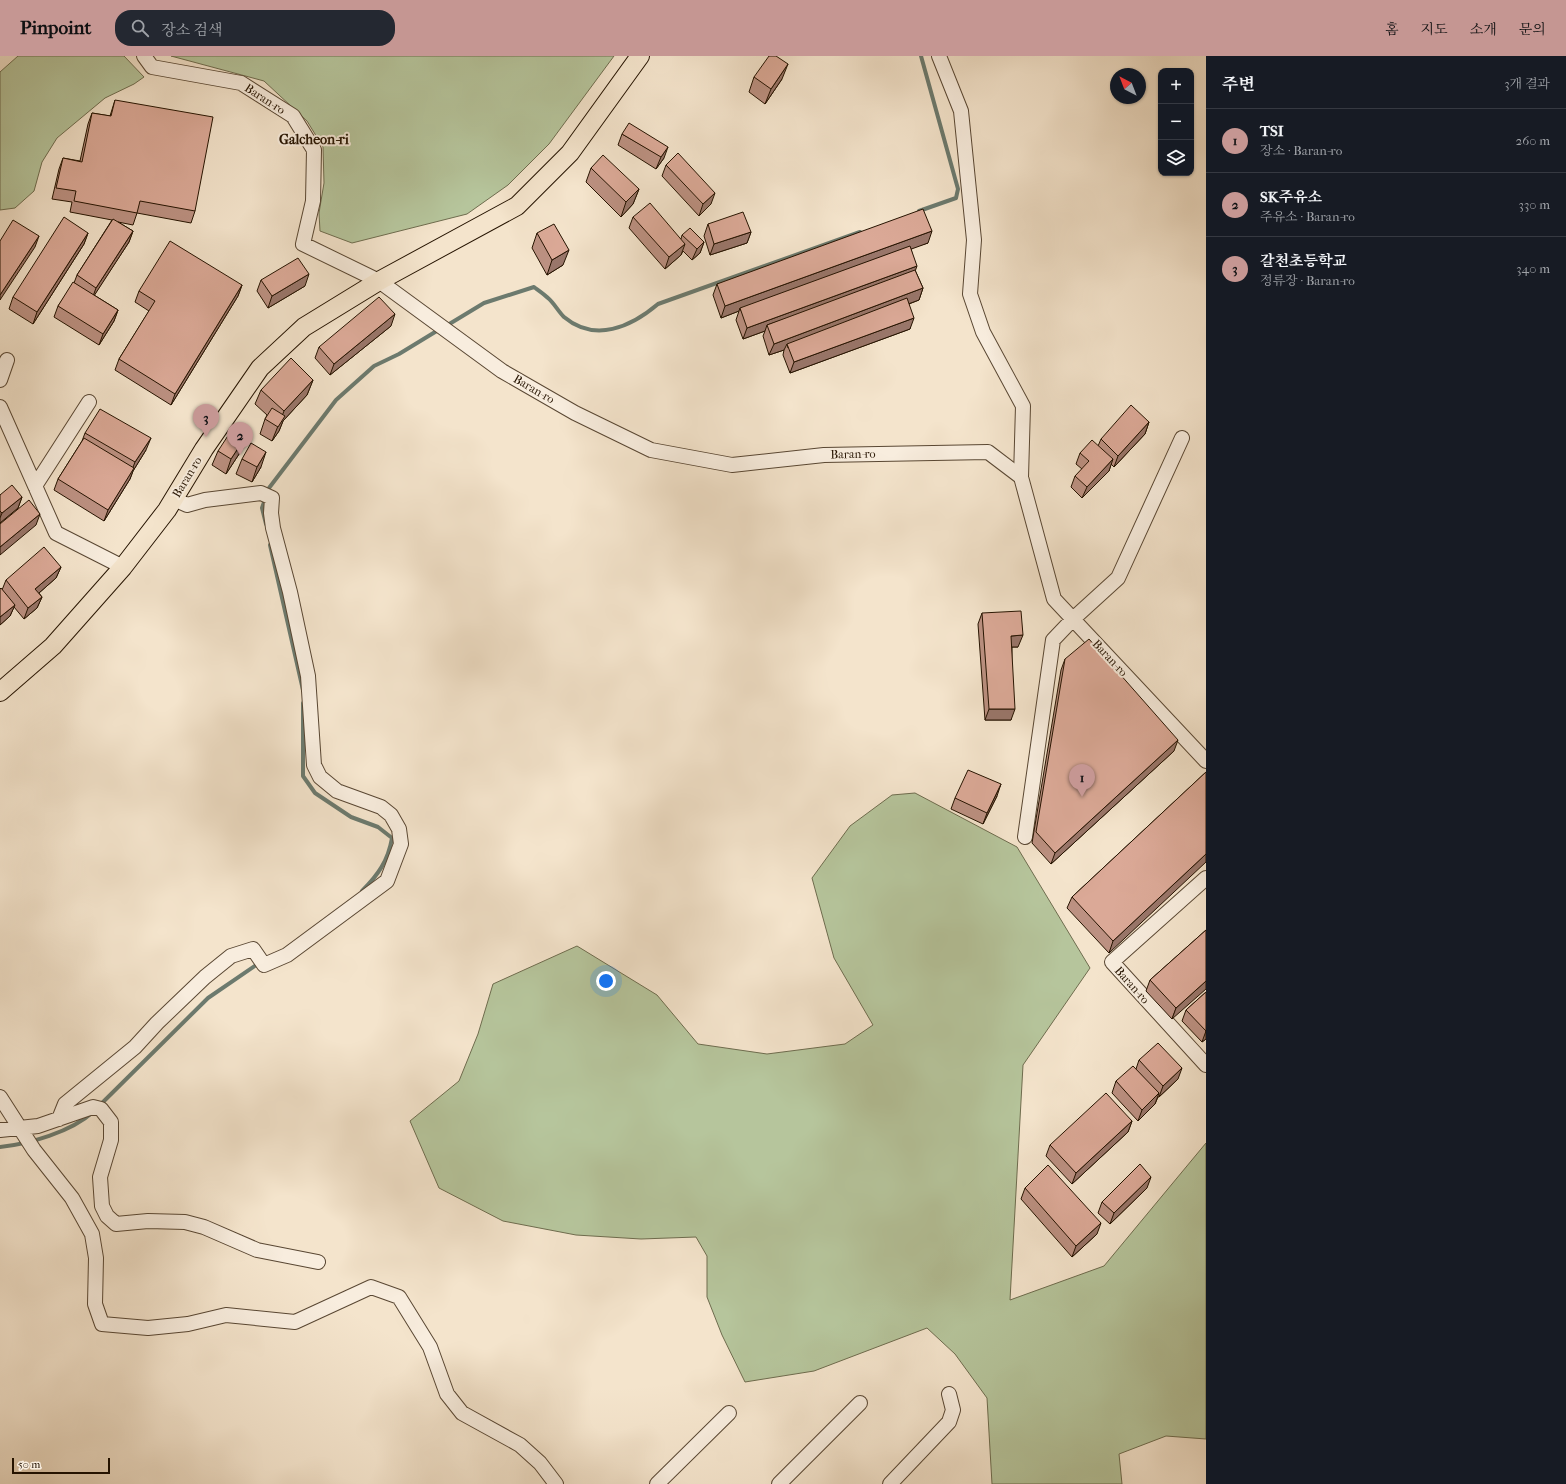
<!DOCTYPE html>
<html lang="ko">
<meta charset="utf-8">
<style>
:root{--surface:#171b24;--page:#242831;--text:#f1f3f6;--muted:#9ea1a6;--line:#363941;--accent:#c59692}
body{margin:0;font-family:"IM FELL French Canon","Noto Serif KR",serif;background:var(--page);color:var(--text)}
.controls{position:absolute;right:12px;top:12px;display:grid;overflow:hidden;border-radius:8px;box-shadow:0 1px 3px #0004}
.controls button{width:36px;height:36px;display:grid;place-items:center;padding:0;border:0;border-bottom:1px solid var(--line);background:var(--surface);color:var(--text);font:20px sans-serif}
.compass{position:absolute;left:1110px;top:12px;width:36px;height:36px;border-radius:50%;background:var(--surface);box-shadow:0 1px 3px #0004;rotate:318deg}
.scale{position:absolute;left:12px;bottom:10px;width:98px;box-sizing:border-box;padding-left:4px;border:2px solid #251300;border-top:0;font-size:11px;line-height:14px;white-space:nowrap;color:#251300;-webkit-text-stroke:3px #f8edde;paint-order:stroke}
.you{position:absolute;left:606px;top:925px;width:14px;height:14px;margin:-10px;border:3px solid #fff;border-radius:50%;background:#1a73e8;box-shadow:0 0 0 6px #1a73e833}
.badge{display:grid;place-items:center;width:26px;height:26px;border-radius:50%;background:var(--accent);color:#111;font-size:13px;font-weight:700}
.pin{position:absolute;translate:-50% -33px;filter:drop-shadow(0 1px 2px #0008)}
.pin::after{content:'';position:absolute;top:21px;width:14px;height:12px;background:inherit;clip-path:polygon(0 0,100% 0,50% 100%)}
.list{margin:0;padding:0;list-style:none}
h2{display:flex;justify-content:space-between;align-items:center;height:52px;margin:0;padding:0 16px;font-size:17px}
h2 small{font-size:13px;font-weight:400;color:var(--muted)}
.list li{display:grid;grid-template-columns:26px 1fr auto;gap:12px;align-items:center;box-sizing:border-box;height:64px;padding:0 16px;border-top:1px solid var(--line)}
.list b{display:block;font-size:15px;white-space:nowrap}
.list p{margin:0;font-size:13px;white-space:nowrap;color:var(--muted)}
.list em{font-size:13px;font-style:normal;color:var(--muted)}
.icon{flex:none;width:22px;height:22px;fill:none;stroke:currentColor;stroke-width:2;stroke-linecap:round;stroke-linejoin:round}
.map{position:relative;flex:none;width:1206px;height:1428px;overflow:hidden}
header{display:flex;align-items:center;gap:24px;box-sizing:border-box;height:56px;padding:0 20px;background:var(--accent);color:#111}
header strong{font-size:19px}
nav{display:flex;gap:22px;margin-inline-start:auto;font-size:14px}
.search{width:280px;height:36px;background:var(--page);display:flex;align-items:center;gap:10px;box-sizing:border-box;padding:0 14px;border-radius:16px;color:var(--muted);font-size:15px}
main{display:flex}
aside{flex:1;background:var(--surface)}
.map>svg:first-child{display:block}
.green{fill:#b6c59c;stroke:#6e6c4e}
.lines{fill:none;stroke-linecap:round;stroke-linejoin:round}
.stream{stroke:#6c7a6e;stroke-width:4}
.minor-casing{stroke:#594733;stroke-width:16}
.major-casing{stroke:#251300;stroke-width:20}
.minor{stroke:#f8edde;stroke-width:14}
.major{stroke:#f4e4cc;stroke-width:18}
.wall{fill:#bc9182;stroke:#251300}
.shaded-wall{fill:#99766a;stroke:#251300}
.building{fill:#dba997;stroke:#251300}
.labels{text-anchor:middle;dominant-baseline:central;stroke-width:4;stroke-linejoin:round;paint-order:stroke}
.street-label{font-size:12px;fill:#251300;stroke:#f8edde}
.quarter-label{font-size:14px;font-weight:bold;fill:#251300;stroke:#f8edde}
</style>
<header>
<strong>Pinpoint</strong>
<div class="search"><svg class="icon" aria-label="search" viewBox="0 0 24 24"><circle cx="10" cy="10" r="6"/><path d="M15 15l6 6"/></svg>장소 검색</div>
<nav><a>홈</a><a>지도</a><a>소개</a><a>문의</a></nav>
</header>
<main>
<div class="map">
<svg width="1206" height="1428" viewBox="0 0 1206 1428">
<rect width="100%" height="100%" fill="#f4e4cc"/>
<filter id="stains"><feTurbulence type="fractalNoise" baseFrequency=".005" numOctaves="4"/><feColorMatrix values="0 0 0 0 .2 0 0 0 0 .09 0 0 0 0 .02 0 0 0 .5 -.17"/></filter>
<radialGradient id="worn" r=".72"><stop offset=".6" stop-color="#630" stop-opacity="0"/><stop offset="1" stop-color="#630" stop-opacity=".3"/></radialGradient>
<path class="green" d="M18 0H124L144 21 134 28 105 42 57 82 42 106 34 135 15 152 0 154V16Z
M171 0H614L549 88 508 129 467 158 352 187 320 175 319 157 324 127 323 91 307 65 264 25Z
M915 737 1017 791 1090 912 1023 1009 1010 1244 1104 1210 1206 1087V1383L1166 1380 1119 1398 1122 1428H992L987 1342 955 1298 927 1272 814 1315 745 1326 722 1279 707 1241V1200L696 1181 641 1183 576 1179 503 1165 439 1132 410 1065 459 1025 478 978 493 928 577 890 657 939 698 988 767 998 845 988 873 969 834 902 812 822 850 770 892 739Z"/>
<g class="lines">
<path class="stream" d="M919 155 956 142 958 133 921 0
M446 270 484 247 534 231C538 234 544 238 548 242 554 247 558 255 564 261 595 287 631 271 658 248L860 176
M266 468 262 452 269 432 336 344 374 310 399 298 440 273
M270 489 303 634
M303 647V720L315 737 351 761 378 771 392 782C388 805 378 819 362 835
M99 1050 208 942 259 907
M0 1091C29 1088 71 1076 93 1056"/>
<g class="minor-casing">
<path id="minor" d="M144 0 152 11 241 27 293 60 314 94 313 145 303 188 379 225 502 315 575 357 651 394 732 409 824 399 988 396 1021 421 1054 543 1206 705
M939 0 961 55 974 184 970 238 983 276 1023 350 1021 421
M0 324 7 304
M0 351 56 477 123 511
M35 430 89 346
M1025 781 1053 584 1073 563 1118 522 1182 382
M1206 822 1112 906 1206 1009
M0 1041 34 1094 72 1142 92 1178 96 1202 95 1248 102 1268 148 1272 188 1268 226 1259 295 1266 371 1231 399 1241 430 1291 447 1338 462 1357 520 1389 540 1407 556 1428
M59 1063 65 1048 135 991 157 967 205 921 231 900 253 893 264 909 287 899 387 825 401 788 399 773 391 759 381 751 337 735 320 721 314 709 308 620 290 536 273 472 271 457 272 442 261 437 205 444 187 449 174 443
M0 1074 38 1070 93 1051 101 1053 111 1066V1084L100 1121 102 1150 107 1160 116 1168 148 1165 185 1166 204 1171 257 1194 318 1206
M657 1428 729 1357
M779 1428 860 1347
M890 1428 949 1366 953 1354 949 1338"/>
</g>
<g class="major-casing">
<path id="major" d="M0 636 53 590 123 511 167 454 204 393 260 312 304 271 379 225 517 150 570 97 640 0"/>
</g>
<use href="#minor" class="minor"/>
<use href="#major" class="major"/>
</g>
<path class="wall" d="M754 21 782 23 765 48 749 36Z
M115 44 195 155 191 167 137 157 133 169 118 166 133 175 129 186 94 239 118 254 114 265 99 289 54 261 58 250 74 227 77 219 112 164 70 156 72 146 52 143 59 113 63 102 80 105 88 68 92 57 110 60Z
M622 78 664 102 656 113 618 89Z
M666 109 711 148 699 160 662 120Z
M591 112 639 133 633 148 621 161 586 126Z
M633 161 681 183 682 179 704 186 700 197 692 204 683 195 681 199 665 213 629 172Z
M708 168 751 176 747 187 710 199 704 180Z
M88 177 84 188 33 268 9 253 13 241Z
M537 177 563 209 547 219 532 192Z
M928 187 911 192 915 214 923 232 919 244 909 248 910 273 790 317 783 299 784 294 769 299 763 280 765 275 743 283 736 264 739 255 721 262 713 239 717 228Z
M261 224 305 230 268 252 257 235Z
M242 229 238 240 171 349 115 314 119 303 149 255 135 246 139 235Z
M391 270 330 319 315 302 319 291Z
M313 324 307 339 283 365 279 375 272 385 260 378 265 363 267 359 255 348 261 334Z
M1149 366 1145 378 1114 411 1111 408 1109 415 1082 442 1071 431 1075 420 1082 413 1076 408 1080 397 1098 390 1101 383Z
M85 377 146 394 133 415 130 423 104 465 54 434 58 423 82 385Z
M248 377 243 392 226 418 212 409 218 395Z
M242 403 261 411 252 426 236 418Z
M0 439 22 441 18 452 0 467Z
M61 511 56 522 39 537 42 541 37 552 24 563 14 551 10 560 0 569V533L2 534 6 524Z
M982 557 1018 591H1012L1011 664H985L978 568Z
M1065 603 1174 695 1051 808 1032 787 1061 614Z
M1206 716 1109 897 1067 852 1072 841Z
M997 740 983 768 951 753 955 742Z
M1206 874 1172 963 1146 935 1150 924Z
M1206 936V983L1202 986 1182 965 1186 954Z
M1139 1004 1178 1023 1159 1041H1158L1155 1048 1138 1065 1112 1037 1116 1025 1136 1013Z
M1132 1065 1128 1076 1072 1128 1046 1100 1050 1089Z
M1025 1132 1097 1178 1072 1201 1021 1143Z
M1147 1132 1110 1168 1098 1157 1102 1146Z"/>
<path class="shaded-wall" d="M788 8 782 23 765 48 771 33Z
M668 91 664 102 656 113 661 101Z
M639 133 633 148 621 161 626 146Z
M715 137 711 148 699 160 703 148Z
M133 175 129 186 92 243 96 232Z
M932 175 928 187 741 255 740 252 739 255 721 262 725 250Z
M751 176 747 187 710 199 714 188Z
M88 177 84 188 33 268 37 256Z
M39 180 35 191 0 244V239Z
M704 186 700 197 692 204 697 193Z
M685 188 681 199 665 213 669 201Z
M569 194 563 209 547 219 552 204Z
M917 210 913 221 767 269 765 275 743 283 747 272Z
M309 218 305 230 268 252 272 240Z
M242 229 238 240 171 349 175 338Z
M923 232 919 244 788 292 787 288 784 294 769 299 774 288Z
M118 254 114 265 99 289 103 278Z
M395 258 391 270 330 319 334 308Z
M914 262 910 273 790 317 794 306Z
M313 324 307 339 283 365 279 375 272 385 284 355Z
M1149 366 1145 378 1114 411 1118 400Z
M248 377 243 392 226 418 231 403Z
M151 382 146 394 133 415 130 423 104 465 108 454 132 414 135 406Z
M266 396 261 411 252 426 257 411Z
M1113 403 1109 415 1082 442 1087 431Z
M22 441 18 452 0 467V462L2 457Z
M40 458 36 469 0 499V491Z
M61 511 56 522 31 544 35 533Z
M42 541 37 552 24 563 28 552Z
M15 549 10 560 0 569V561Z
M1023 579 1018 591H1007L1011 580Z
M989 653H1015L1011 664H985Z
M1178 684 1174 695 1051 808 1055 797Z
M1001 728 997 740 983 768 987 757Z
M1206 798V806L1109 897 1113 885Z
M1206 925V933L1172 963 1176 952Z
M1206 975V983L1202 986Z
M1182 1012 1178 1023 1159 1041 1163 1030Z
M1159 1037 1155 1048 1138 1065 1142 1054Z
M1132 1065 1128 1076 1072 1128 1076 1117Z
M1151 1121 1147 1132 1110 1168 1114 1157Z
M1101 1167 1097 1178 1072 1201 1076 1190Z"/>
<path class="building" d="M769 0H776L788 8 771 33 754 21Z
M115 44 213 61 195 155 140 145 137 157 74 145 76 135 56 132 63 102 82 106 92 57 111 60Z
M629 67 668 91 661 101 622 78Z
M678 97 715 137 703 148 666 109Z
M603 99 639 133 626 146 591 112Z
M650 147 685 188 669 201 633 161Z
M923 153 932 175 725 250 717 228Z
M743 156 751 176 714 188 708 168Z
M64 161 88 177 37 256 13 241Z
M113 163 133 175 96 232 77 219Z
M13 164 39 180 0 239V185Z
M554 168 569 194 552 204 537 177Z
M690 172 704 186 697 193 682 179Z
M170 185 242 229 175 338 119 303 155 245 139 235Z
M910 190 917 210 747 272 740 252Z
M298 202 309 218 272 240 261 224Z
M915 214 923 232 774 288 767 269Z
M73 226 118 254 103 278 58 250Z
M379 241 395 258 334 308 319 291Z
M907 242 914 262 794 306 787 288Z
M291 302 313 324 284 355 261 334Z
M1131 349 1149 366 1118 400 1101 383Z
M272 352 285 360 278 371 265 363Z
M100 353 151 382 135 406 85 377Z
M235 369 248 377 231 403 218 395Z
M84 382 134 412 108 454 58 423Z
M1092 384 1113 403 1087 431 1075 420 1089 405 1080 397Z
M251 387 266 396 257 411 242 403Z
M12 429 22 441 2 457 0 455V439Z
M29 444 40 458 0 491V468Z
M44 491 61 511 35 533 42 541 28 552 6 524Z
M1 532 15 549 0 561V533Z
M1021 555 1023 579 1011 580 1015 653H989L982 557Z
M1089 583 1178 684 1055 797 1036 776 1065 603Z
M968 714 1001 728 987 757 955 742Z
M1206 716V798L1113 885 1072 841Z
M1206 874V925L1176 952 1150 924Z
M1206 936V975L1186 954Z
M1158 987 1182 1012 1163 1030 1139 1004Z
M1133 1010 1159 1037 1142 1054 1116 1025Z
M1106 1037 1132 1065 1076 1117 1050 1089Z
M1140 1108 1151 1121 1114 1157 1102 1146Z
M1048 1109 1101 1167 1076 1190 1025 1132Z"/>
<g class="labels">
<g class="street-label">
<text transform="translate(265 43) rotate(33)">Baran-ro</text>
<text transform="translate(534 333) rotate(30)">Baran-ro</text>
<text transform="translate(853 398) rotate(-1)">Baran-ro</text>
<text transform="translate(187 421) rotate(-59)">Baran-ro</text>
<text transform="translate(1110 602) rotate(47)">Baran-ro</text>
<text transform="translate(1132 929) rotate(48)">Baran-ro</text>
</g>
<g class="quarter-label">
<text x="314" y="83">Galcheon-ri</text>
</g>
</g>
<rect width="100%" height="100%" filter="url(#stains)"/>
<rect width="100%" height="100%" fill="url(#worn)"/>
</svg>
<div class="controls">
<button>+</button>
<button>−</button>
<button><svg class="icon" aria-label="layers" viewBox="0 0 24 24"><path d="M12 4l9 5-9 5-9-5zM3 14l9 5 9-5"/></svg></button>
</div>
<svg class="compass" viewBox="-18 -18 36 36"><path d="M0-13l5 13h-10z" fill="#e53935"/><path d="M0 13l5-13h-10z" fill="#9ea1a6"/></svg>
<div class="scale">50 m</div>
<div class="you"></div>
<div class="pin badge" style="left:1082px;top:741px">1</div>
<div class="pin badge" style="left:240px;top:399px">2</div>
<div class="pin badge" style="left:206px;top:381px">3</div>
</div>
<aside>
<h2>주변<small>3개 결과</small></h2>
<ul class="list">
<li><span class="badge">1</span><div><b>TSI</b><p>장소 · Baran-ro</p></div><em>260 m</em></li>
<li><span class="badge">2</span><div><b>SK주유소</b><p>주유소 · Baran-ro</p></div><em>330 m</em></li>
<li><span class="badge">3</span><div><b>갈천초등학교</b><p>정류장 · Baran-ro</p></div><em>340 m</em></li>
</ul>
</aside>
</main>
